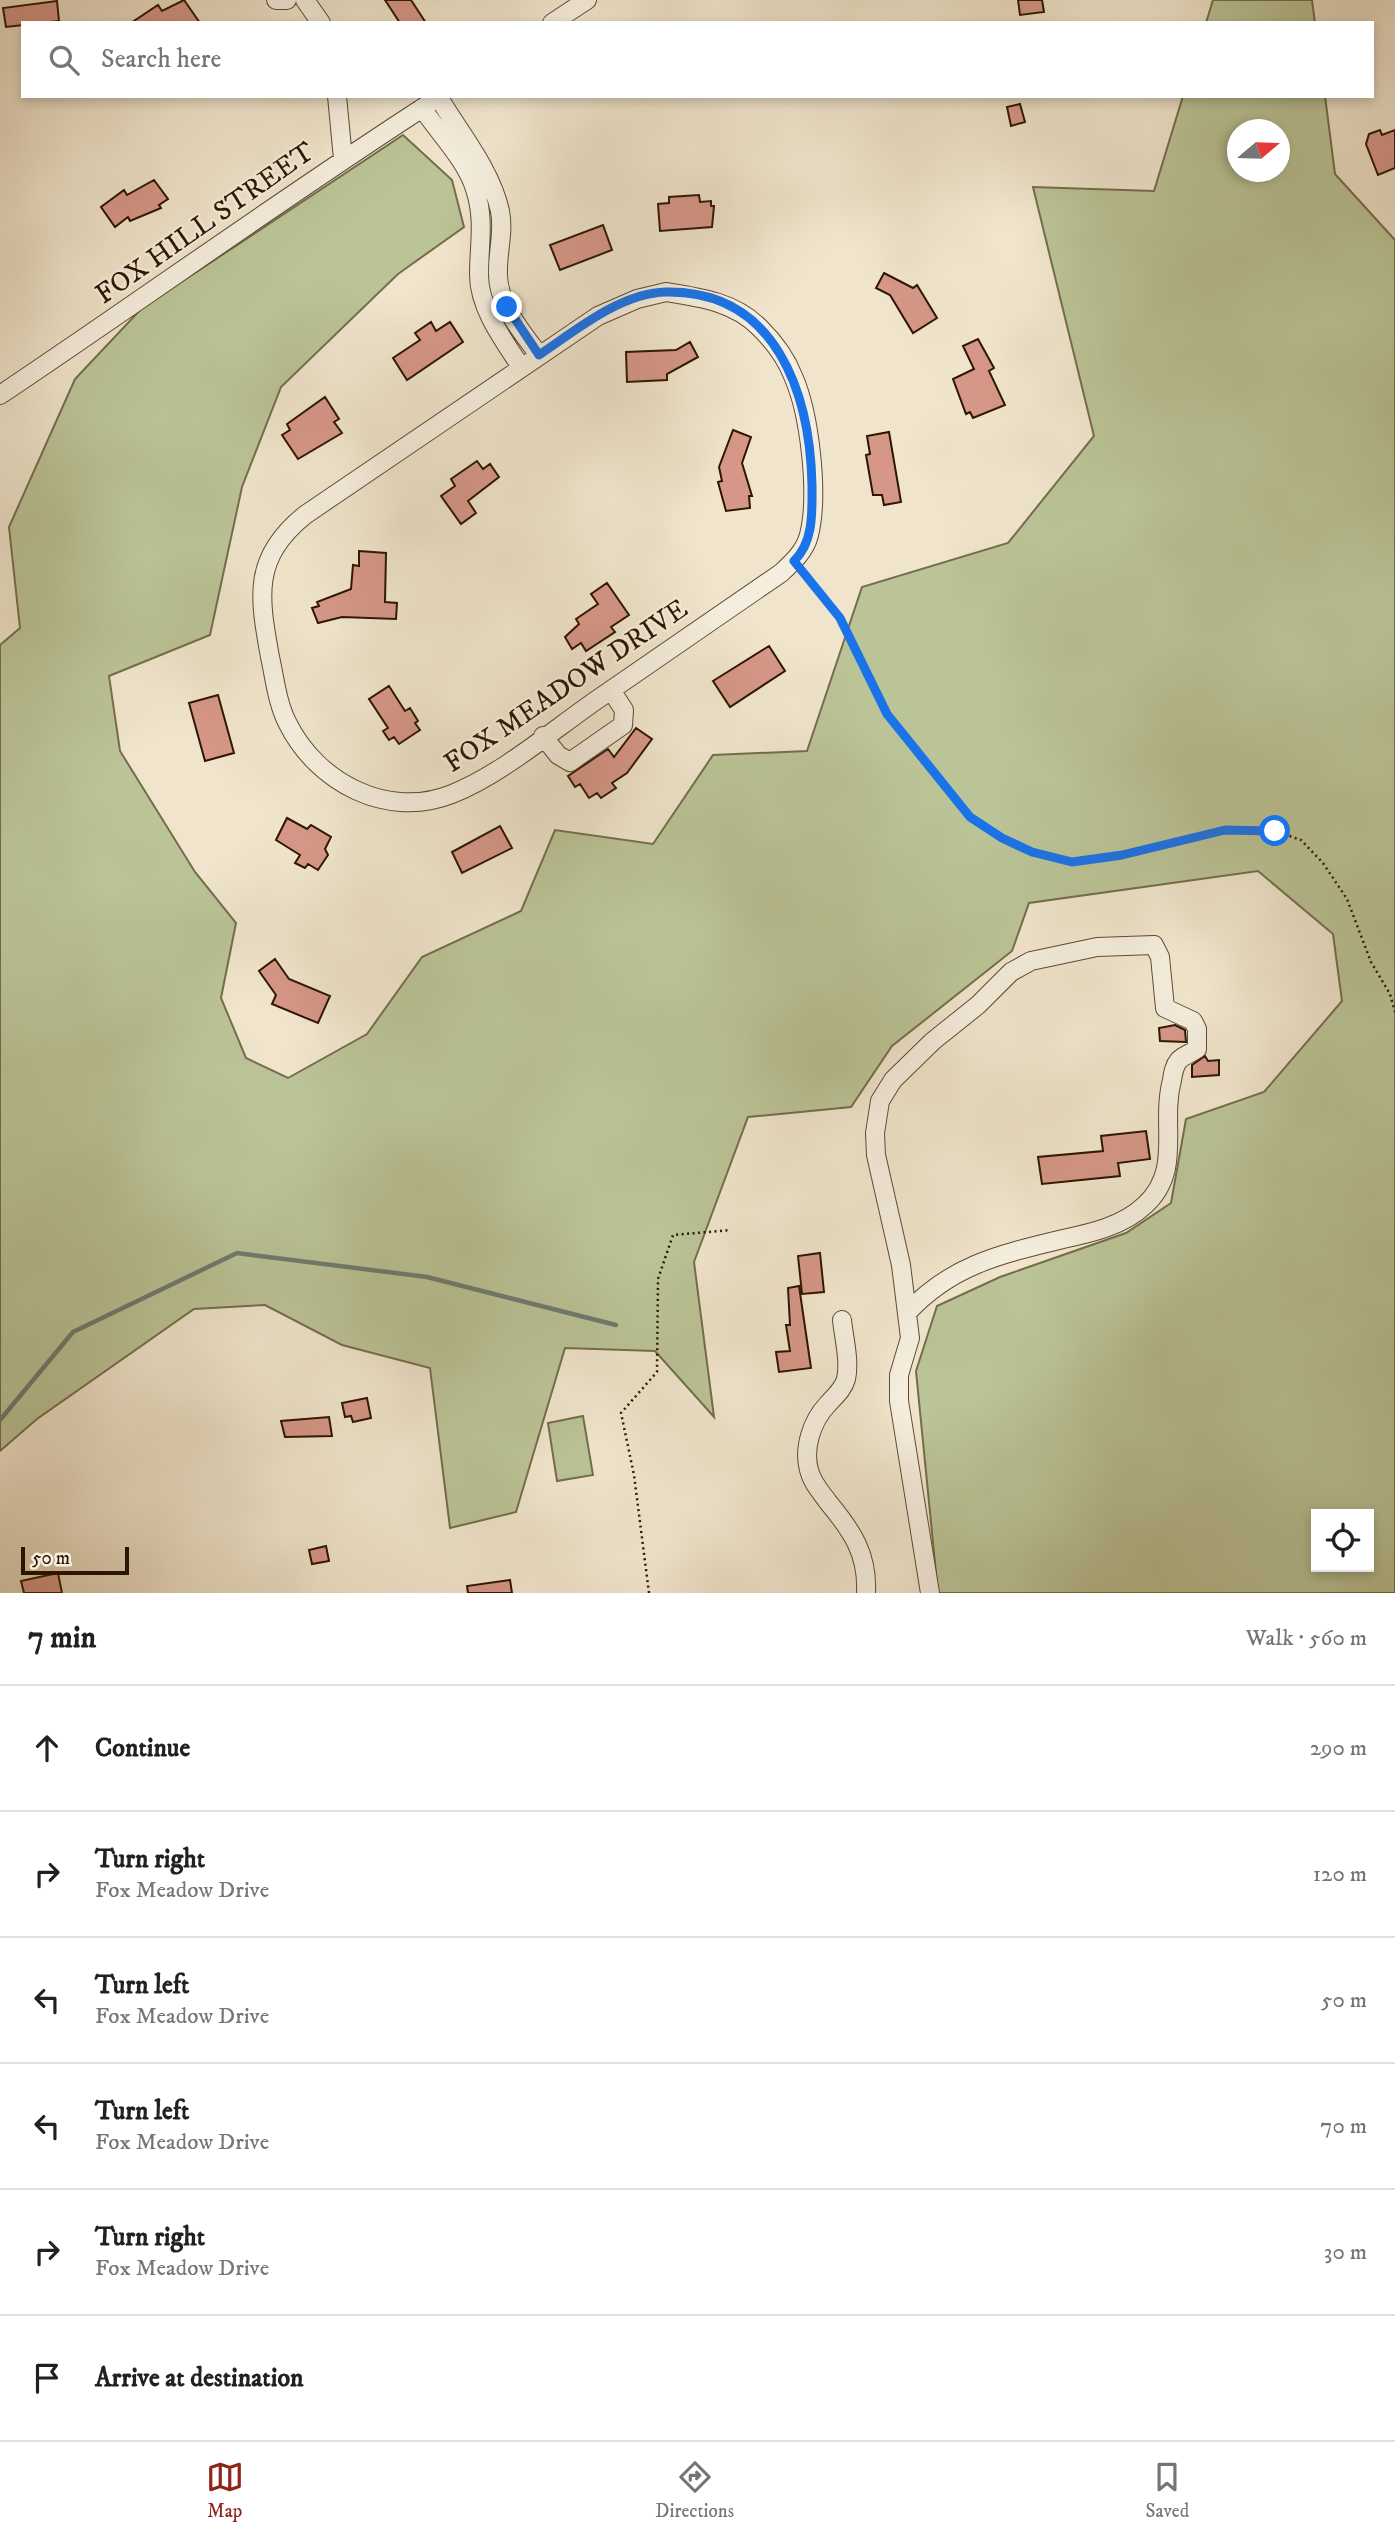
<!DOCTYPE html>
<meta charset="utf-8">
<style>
:root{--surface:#fff;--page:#f2f2f2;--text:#202124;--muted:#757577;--line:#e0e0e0;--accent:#8f2418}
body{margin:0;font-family:"IM FELL DW Pica",serif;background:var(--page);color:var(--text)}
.controls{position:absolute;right:21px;bottom:21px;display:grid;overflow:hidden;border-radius:0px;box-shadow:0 4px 10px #0003}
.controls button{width:63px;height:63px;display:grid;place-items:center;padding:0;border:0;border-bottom:2px solid var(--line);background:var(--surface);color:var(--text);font:35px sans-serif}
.compass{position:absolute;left:1227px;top:119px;width:63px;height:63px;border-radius:50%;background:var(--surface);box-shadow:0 4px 10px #0003;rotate:71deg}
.scale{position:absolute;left:21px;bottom:18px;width:108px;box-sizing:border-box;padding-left:7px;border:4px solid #2d1600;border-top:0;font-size:19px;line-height:24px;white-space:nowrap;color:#2d1600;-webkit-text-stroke:5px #f5eede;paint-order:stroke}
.stop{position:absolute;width:21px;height:21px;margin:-16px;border:5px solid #1a73e8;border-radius:50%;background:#fff}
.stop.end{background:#1a73e8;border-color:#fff;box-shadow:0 2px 7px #0008}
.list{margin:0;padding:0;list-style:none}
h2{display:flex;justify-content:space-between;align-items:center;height:91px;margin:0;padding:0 28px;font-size:30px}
h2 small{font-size:23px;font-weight:400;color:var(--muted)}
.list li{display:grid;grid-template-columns:46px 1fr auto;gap:21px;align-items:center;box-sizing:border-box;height:126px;padding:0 28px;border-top:2px solid var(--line)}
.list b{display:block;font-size:26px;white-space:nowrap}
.list p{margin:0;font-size:23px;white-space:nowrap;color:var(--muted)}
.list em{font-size:23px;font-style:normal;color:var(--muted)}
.icon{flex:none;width:38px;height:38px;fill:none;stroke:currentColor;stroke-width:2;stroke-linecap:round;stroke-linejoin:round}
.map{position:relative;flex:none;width:1395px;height:1593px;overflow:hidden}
.search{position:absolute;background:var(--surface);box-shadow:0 4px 10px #0003;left:21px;right:21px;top:21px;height:77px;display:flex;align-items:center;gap:18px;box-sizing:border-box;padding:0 24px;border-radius:0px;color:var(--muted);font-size:26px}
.sheet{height:847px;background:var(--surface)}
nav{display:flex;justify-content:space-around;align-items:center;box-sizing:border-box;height:98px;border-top:2px solid var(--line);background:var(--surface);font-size:19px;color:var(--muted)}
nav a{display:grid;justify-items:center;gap:4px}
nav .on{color:var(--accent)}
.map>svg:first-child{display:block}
.green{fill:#bbc497;stroke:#746d4c;stroke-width:2;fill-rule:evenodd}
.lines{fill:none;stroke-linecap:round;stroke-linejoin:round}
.stream{stroke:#6e7b6f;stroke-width:4.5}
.building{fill:#d69788;stroke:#2d1600;stroke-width:2}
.minor-casing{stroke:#5e4a33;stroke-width:20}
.path{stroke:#2d1600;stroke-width:2.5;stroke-dasharray:2 3.5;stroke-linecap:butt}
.minor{stroke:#f5eede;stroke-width:18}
.route{stroke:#1a73e8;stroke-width:9}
.labels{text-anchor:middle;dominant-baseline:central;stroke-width:5;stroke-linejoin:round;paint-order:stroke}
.street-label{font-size:28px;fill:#2d1600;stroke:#f5eede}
</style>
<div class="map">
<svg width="1395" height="1593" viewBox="0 0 1395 1593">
<rect width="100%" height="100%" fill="#f0e5cc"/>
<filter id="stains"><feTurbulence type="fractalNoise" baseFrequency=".00286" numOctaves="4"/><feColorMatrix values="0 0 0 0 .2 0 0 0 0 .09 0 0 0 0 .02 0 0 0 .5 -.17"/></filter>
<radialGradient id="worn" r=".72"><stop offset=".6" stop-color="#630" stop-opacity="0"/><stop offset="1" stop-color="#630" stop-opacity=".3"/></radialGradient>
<path class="green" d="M1213 0H1312L1315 23H1206Z
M1183 96H1325L1335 174 1395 240V1593H938L916 1371 937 1306 1000 1277 1126 1233 1171 1203 1186 1119 1264 1092 1342 1001 1333 934 1258 871 1029 903 1012 951 892 1046 851 1107 748 1117 694 1262 714 1417 655 1351 565 1348 516 1512 450 1528 430 1368 342 1345 265 1305 194 1309 37 1419 0 1451V645L20 628 9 527 75 379 142 308 403 135 452 180 464 227 398 274 281 387 242 487 210 635 109 676 120 751 195 872 236 923 221 998 246 1058 288 1078 367 1034 422 957 521 911 555 830 653 844 713 755 807 751 862 587 1008 543 1094 436 1033 187 1154 191ZM1238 130H1280V172H1238ZM1316 1514H1369V1567H1316Z
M583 1416 593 1475 557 1481 548 1423Z"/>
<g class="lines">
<path class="stream" d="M0 1420 73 1332 237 1253 427 1277 616 1325"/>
</g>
<path class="building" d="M184 0 200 23H131L158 5 162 11Z
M385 0H411L426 23H400Z
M1018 0H1042L1044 12 1020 15Z
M57 1 59 21 6 27 3 8Z
M1020 104 1025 122 1011 126 1007 107Z
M1380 130 1382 135 1395 130V168L1378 175 1366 144 1369 134Z
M154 180 168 199 159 205 161 208 130 221 128 217 115 227 101 207 124 190 127 195Z
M699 195 700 202 711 201V206H714L712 227 660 231 658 204 669 203V197Z
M603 225 612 250 560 270 550 245Z
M884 273 913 288 917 285 937 318 913 333 890 295 876 288Z
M431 322 436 331 450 322 463 342 407 380 393 358 420 340 415 333Z
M978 339 994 368 989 371 1005 405 973 418 970 412 966 414 953 379 974 369 963 346Z
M690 342 698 357 667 374V380L627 382 626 352 676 350Z
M325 397 339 419 334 422 342 433 298 459 282 435 290 430 287 424Z
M733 430 751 437 742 463 752 496H749L750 508 726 511 718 482 722 481 719 467Z
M889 432 901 502 884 505 882 495H873L866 455 870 454 867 436Z
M477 461 483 469 490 464 499 477 468 501 476 513 461 524 441 496 455 486 451 479Z
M359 551 386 553 385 602 397 603 396 619 342 617 318 623 312 608 319 606 317 602 351 589 353 565 359 566Z
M607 583 629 615 611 627 615 632 586 651 581 643 572 649 565 637 579 624 576 619 598 604 591 594Z
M769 646 785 671 730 707 713 681Z
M389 686 405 711 410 708 418 721 415 723 420 730 399 744 394 737 389 740 383 731 388 728 369 699Z
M218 695 234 753 205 761 189 703Z
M636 728 652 739 627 773 612 783 616 788 601 798 597 793 589 798 580 784 575 787 568 776 608 749 614 757Z
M287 818 307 829 311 825 331 837 325 849 328 855 318 870 308 864 305 868 295 863 300 855 276 840Z
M500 826 512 848 462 873 452 852Z
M275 959 289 979 330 996 318 1023 272 1004 276 995 259 971Z
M1175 1025 1185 1030 1186 1042 1160 1041 1159 1028Z
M1205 1056 1208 1061 1219 1060V1075L1192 1077V1065Z
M1146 1131 1150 1159 1118 1163 1120 1176 1042 1184 1038 1157 1103 1151 1101 1136Z
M820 1253 824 1292 802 1294 798 1256Z
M799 1286 811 1368 779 1372 776 1352 790 1351 786 1325H790L788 1288Z
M367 1398 371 1418 353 1422 351 1416 345 1417 342 1403Z
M329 1417 332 1436 285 1437 281 1421Z
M326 1546 329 1561 312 1564 309 1550Z
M58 1573 62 1593H24L21 1581Z
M510 1580 512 1593H468L467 1586Z"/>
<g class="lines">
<g class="minor-casing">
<path id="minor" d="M276 0H287
M305 0 321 23
M552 23 587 0
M337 96 343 159
M439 98C460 133 491 170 500 211 504 232 498 249 498 270 496 302 521 331 539 355
M422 108C439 133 466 160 475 189 485 220 479 244 479 275 479 308 504 341 521 367
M666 292C699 297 735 302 760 328 773 341 786 358 793 376 810 414 819 495 809 535 805 551 793 562 781 573 720 615 659 657 598 699 553 730 502 774 452 794 387 820 317 782 288 724 277 703 275 679 270 657 259 596 252 558 305 515L598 316 637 299Z
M0 395C148 296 291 192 441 96
M543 736 558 755 570 762 623 725 624 710 611 690
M907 1313C951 1265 1001 1254 1063 1239 1091 1233 1123 1226 1145 1205 1183 1170 1160 1125 1172 1080 1173 1073 1174 1066 1179 1060 1183 1056 1191 1053 1197 1049V1029L1193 1021 1165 1008 1160 957 1154 945 1097 947 1031 961 1011 972 978 1005 933 1041 893 1080 880 1101 875 1133 876 1155 901 1265 910 1338 899 1375V1401L930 1593
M842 1320C844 1339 850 1361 846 1379 843 1390 834 1397 827 1405 812 1421 803 1448 809 1470 812 1483 821 1492 828 1502 852 1531 868 1554 866 1593"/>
</g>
<path class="path" d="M803 572 840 618 887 714 970 816 1001 838 1033 852 1072 862 1122 855 1225 830 1275 831 1301 840 1323 863 1347 899 1371 962 1390 994 1395 1012
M649 1593 634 1475 621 1413 657 1372 658 1279 673 1235 731 1230"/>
<use href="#minor" class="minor"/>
</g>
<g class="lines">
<path class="route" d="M507 307 539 355C575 331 620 293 666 292 777 290 810 395 812 485 812 511 814 542 794 561L840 618 887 714 970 817 1002 838 1032 852 1072 862 1122 855 1225 830 1275 831"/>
</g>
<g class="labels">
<g class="street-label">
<text transform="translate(205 223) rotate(-35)">FOX HILL STREET</text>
<text transform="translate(566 686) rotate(-34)">FOX MEADOW DRIVE</text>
</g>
</g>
<rect width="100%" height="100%" filter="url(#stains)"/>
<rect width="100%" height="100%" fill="url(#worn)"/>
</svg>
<div class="controls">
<button><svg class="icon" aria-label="locate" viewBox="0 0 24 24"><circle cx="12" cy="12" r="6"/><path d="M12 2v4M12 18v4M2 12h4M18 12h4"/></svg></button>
</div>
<svg class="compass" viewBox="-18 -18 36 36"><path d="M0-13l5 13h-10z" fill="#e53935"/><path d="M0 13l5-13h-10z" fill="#757577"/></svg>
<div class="scale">50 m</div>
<div class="stop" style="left:1275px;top:831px"></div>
<div class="stop end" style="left:507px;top:307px"></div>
<div class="search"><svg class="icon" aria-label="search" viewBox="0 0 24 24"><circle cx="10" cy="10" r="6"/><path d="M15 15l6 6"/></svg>Search here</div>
</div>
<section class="sheet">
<h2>7 min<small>Walk · 560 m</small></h2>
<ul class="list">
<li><svg class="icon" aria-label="ahead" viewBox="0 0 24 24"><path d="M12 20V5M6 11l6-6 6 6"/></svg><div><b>Continue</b></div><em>290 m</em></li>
<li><svg class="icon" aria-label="right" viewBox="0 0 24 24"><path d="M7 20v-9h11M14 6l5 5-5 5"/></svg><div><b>Turn right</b><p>Fox Meadow Drive</p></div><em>120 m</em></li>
<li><svg class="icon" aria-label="left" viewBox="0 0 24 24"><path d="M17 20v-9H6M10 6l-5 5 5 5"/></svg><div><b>Turn left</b><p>Fox Meadow Drive</p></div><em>50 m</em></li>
<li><svg class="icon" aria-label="left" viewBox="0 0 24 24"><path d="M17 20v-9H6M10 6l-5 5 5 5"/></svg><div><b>Turn left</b><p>Fox Meadow Drive</p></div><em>70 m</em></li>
<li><svg class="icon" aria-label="right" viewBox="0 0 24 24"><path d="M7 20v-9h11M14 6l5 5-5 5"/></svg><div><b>Turn right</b><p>Fox Meadow Drive</p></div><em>30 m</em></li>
<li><svg class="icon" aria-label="arrive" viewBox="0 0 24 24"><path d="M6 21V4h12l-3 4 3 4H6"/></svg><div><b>Arrive at destination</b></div></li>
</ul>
</section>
<nav>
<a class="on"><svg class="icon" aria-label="map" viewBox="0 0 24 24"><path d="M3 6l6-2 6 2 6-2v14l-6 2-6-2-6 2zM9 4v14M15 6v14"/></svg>Map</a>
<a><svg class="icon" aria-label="directions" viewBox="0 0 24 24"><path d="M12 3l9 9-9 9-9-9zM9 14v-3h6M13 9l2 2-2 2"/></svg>Directions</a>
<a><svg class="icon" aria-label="saved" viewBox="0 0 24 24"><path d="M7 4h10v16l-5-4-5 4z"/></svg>Saved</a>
</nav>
